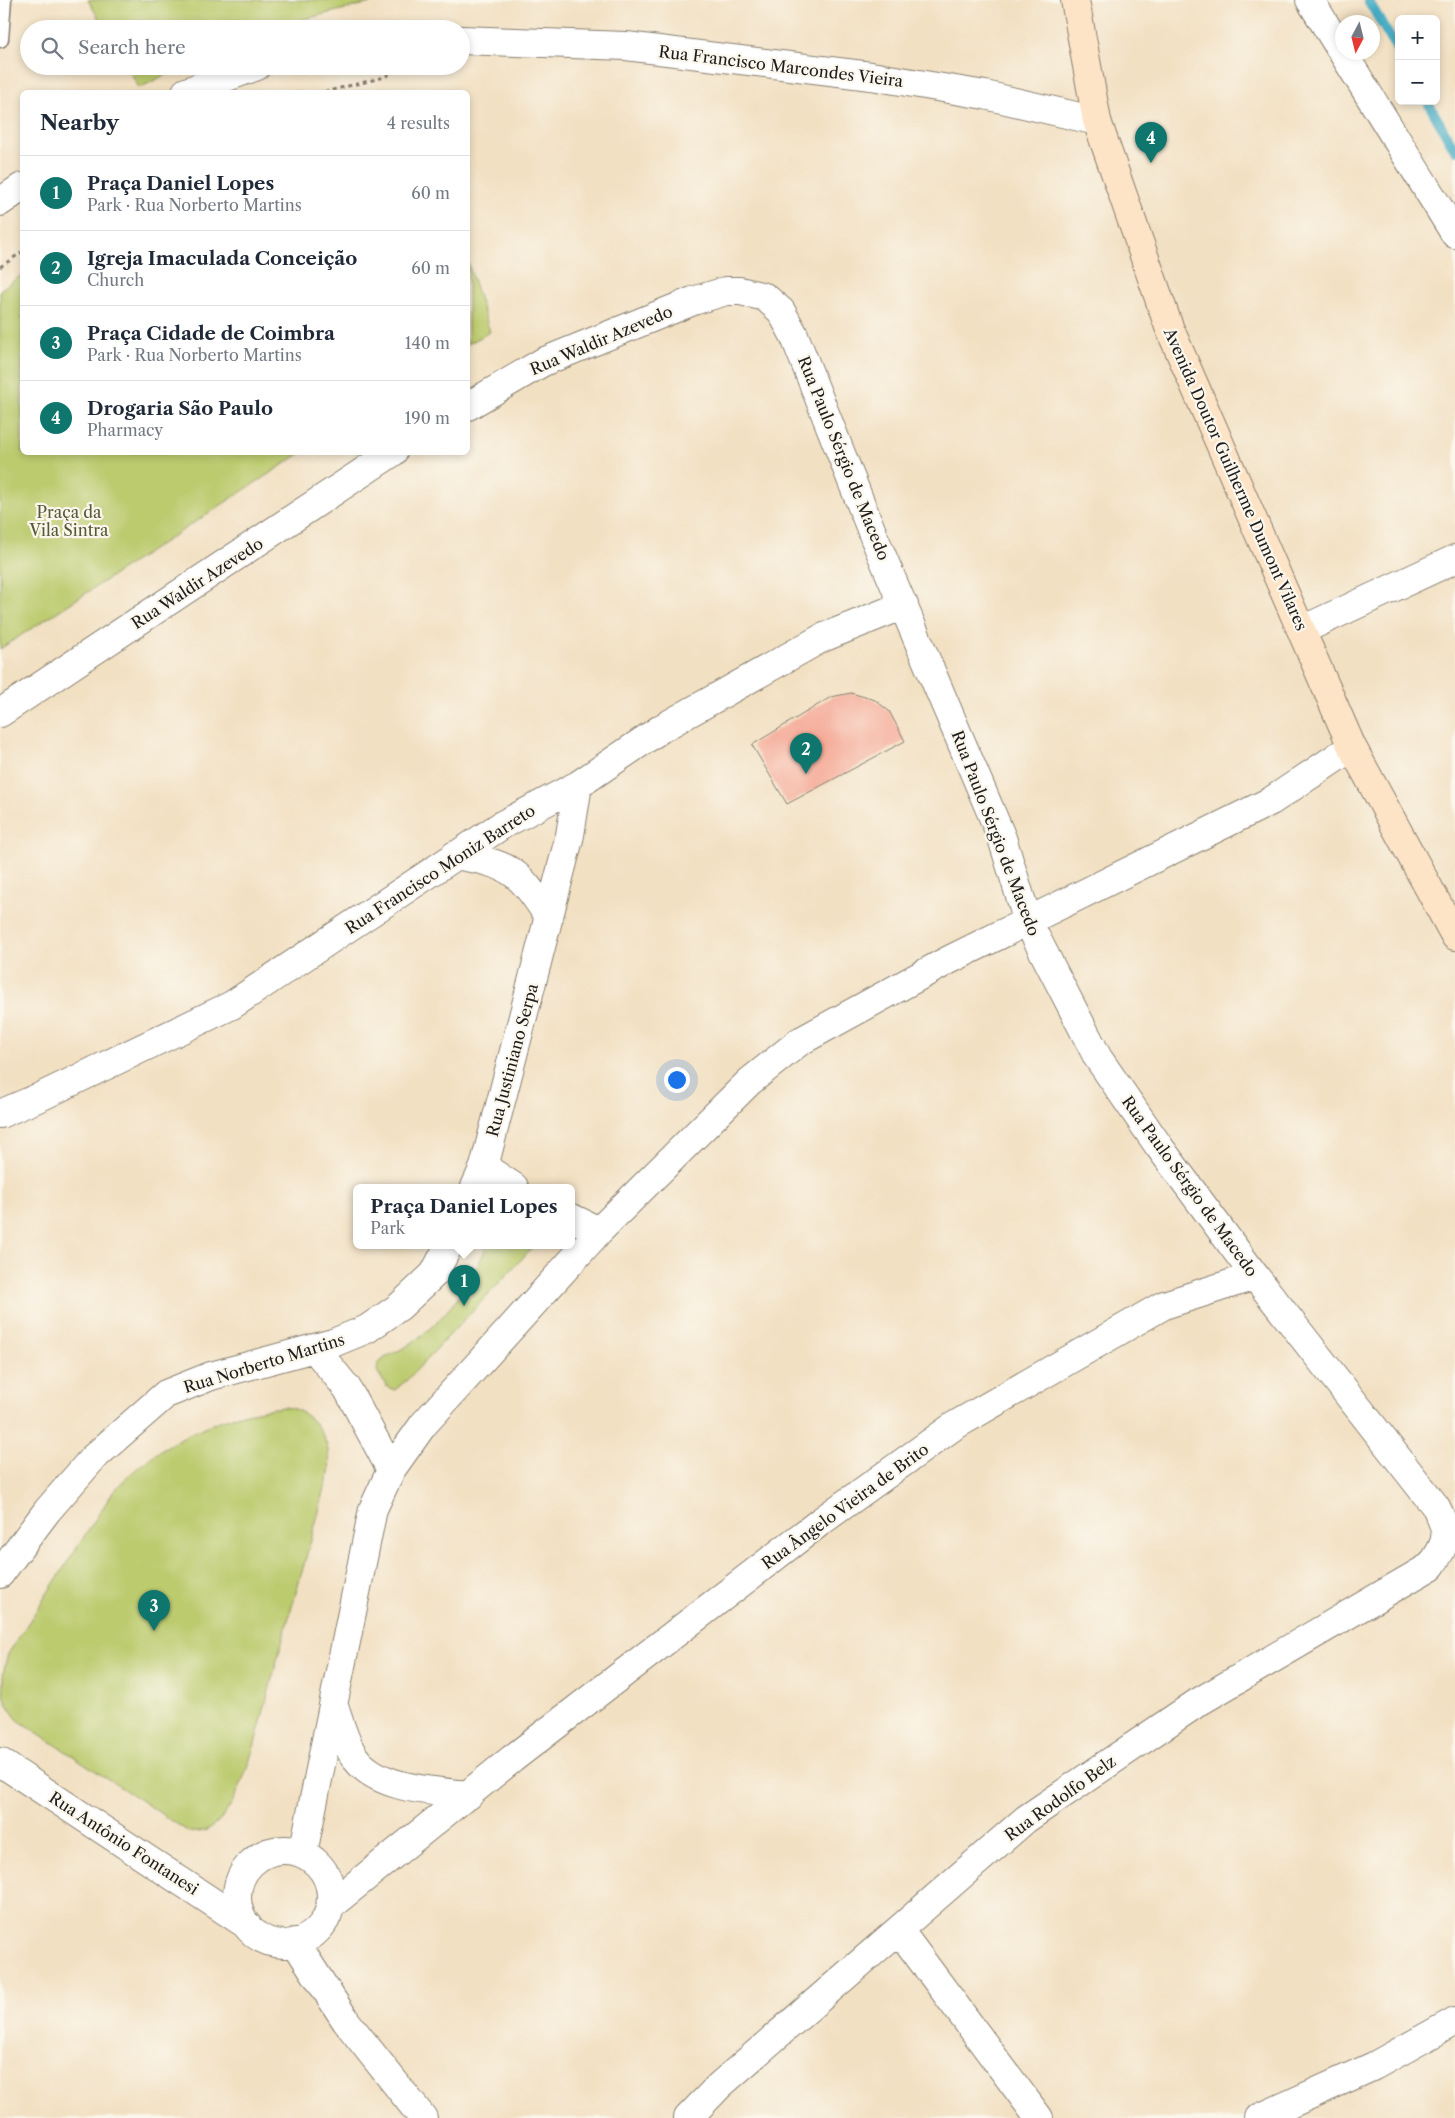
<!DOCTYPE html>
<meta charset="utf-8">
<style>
:root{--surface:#fff;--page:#f2f2f3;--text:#1f2937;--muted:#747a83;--line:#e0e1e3;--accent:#0f766e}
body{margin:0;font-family:"Libre Caslon Text",serif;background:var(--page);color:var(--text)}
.controls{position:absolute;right:15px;top:15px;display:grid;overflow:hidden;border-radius:8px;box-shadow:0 2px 8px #0003}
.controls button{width:45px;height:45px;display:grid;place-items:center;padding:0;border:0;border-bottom:1px solid var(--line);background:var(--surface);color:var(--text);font:25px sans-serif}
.compass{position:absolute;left:1335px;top:15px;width:45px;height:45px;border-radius:50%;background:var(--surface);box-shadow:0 2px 8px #0003;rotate:187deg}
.you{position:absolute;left:676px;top:1079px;width:18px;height:18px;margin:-12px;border:4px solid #fff;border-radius:50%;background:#1a73e8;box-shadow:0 0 0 8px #1a73e833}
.badge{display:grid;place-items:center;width:32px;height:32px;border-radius:50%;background:var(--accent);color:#fff;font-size:16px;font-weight:700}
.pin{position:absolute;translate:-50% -41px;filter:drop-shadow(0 1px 2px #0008)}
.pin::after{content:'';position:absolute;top:26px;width:18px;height:15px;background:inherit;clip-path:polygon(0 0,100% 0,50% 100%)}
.popup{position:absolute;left:353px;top:1184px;width:222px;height:65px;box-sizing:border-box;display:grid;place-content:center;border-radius:8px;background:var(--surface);filter:drop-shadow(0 1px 4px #0005);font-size:16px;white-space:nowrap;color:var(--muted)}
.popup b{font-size:19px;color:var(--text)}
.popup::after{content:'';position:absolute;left:50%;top:100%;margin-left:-10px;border:10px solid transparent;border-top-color:var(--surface)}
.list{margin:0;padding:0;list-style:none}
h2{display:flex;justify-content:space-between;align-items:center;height:65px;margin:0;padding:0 20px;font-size:21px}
h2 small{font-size:16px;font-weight:400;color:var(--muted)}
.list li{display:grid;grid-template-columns:32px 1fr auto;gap:15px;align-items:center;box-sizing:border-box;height:75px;padding:0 20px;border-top:1px solid var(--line)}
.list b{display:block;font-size:19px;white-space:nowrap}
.list p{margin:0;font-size:16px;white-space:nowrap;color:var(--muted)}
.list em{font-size:16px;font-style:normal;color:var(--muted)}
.icon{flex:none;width:28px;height:28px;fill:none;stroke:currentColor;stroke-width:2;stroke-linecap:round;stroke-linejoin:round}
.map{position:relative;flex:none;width:1455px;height:2118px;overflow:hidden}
.search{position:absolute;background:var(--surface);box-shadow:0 2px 8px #0003;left:20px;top:20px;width:450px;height:55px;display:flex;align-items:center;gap:12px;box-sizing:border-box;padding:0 18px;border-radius:28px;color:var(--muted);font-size:19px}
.panel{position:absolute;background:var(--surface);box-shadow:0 2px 8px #0003;left:20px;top:90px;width:450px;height:365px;border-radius:8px}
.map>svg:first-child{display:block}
.green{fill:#bccb6e;stroke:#6c7445}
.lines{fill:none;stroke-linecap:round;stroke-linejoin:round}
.stream{stroke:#43abc3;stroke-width:10}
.building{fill:#f5a895}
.service-casing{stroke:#877e6f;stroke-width:19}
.minor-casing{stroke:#877e6f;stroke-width:30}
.secondary-casing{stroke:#877e6f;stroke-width:30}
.path{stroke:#877e6f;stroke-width:3;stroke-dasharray:4 4;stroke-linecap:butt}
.service{stroke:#fff;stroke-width:16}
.minor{stroke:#fff;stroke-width:28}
.secondary{stroke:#fee4c6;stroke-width:28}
.labels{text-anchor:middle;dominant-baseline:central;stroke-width:4.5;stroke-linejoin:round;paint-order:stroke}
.street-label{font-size:16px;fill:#1c1c1c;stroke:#fbf7ec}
.park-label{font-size:16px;fill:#545939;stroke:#fbf7ec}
</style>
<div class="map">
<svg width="1455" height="2118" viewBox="0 0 1455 2118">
<rect width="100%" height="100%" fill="#fbf7ec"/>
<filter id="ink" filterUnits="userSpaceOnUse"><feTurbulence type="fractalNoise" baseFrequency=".02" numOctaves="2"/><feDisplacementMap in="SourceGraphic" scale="10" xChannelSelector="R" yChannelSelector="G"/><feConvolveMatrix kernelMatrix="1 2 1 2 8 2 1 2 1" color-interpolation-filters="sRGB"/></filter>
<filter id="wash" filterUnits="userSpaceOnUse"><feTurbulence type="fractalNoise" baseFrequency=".0096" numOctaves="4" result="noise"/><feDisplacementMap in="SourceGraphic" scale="20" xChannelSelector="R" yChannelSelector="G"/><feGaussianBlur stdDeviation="1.12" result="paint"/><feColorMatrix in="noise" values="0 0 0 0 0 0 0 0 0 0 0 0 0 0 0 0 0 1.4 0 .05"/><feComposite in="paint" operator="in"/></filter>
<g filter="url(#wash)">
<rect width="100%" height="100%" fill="#f2e0c2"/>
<path class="green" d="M88 0H383L262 29H105Z
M127 66H184L139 88Z
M468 263 490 332 468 344Z
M22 275V452L301 453 0 649V290Z
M487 1245H535L408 1379 395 1390 387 1387 377 1371 378 1364C385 1355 401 1351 410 1344 446 1319 471 1285 487 1245Z
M284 1407C315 1410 333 1443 329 1473 313 1537 293 1600 276 1664 264 1706 250 1781 224 1815 215 1827 204 1834 189 1832L18 1720C0 1699 0 1680 8 1654L113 1492C156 1443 219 1413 284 1407Z"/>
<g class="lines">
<path class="stream" d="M1368 0 1399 53
M1427 101 1455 150"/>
</g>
<g id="blocks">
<path class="building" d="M851 693 875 700 889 711 905 741 787 804 752 745 831 697Z"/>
</g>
</g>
<g filter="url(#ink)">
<use href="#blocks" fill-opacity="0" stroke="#877e6f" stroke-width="1"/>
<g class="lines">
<g class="service-casing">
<path id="service" d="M0 39 3 0"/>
</g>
<g class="minor-casing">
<path id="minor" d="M1310 0 1455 234
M461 40 626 46 871 76 985 95 1097 121
M186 92 257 66
M0 202 22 187
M468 406 543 362 693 301 726 291H740L765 297 781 311 794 335 874 537 1002 838 1028 922 1098 1058 1158 1145 1255 1276 1436 1507C1450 1535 1448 1541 1431 1566L1197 1703 1026 1819 720 2085 688 2118
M1302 630 1455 559
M0 713 393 452
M455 855C512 865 517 869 549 917
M0 1114 40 1097 232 1005 502 825 578 785 662 728 822 638 904 605
M484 1167 514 1187
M475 1187 484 1167 570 835 578 785
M572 1218 599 1231
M314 1348 347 1388 391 1470
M0 1574 47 1511 93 1458 166 1394 211 1376 333 1343 367 1329 399 1307 434 1274 449 1245
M334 1706C339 1721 344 1739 352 1753 372 1789 432 1791 469 1795
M0 1762 247 1925
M237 1897a47 47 0 1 1 94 0a47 47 0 1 1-94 0Z
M303 1853 373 1509 391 1470 423 1425 599 1231 749 1082 799 1042 947 961 1271 801 1352 747
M331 1905 512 1759 820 1522 954 1426 1164 1305 1255 1276
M899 1930 1039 2118
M295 1942 346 2021 423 2118
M1259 2118 1374 2066 1455 2021"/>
</g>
<g class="secondary-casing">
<path id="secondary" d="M1075 0 1097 121 1169 327 1352 747 1455 936"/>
</g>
<path class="path" d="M324 92 385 77 401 66
M0 267 22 252"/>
<use href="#service" class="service"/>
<use href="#minor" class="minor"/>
<use href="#secondary" class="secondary"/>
</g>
</g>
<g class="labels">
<g class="street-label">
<text transform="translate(781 66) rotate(7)">Rua Francisco Marcondes Vieira</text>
<text transform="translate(601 340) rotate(-23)">Rua Waldir Azevedo</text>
<text transform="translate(844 458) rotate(68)">Rua Paulo Sérgio de Macedo</text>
<text transform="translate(1236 479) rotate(66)">Avenida Doutor Guilherme Dumont Vilares</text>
<text transform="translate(197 583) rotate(-33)">Rua Waldir Azevedo</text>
<text transform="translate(996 833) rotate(69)">Rua Paulo Sérgio de Macedo</text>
<text transform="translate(440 869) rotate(-33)">Rua Francisco Moniz Barreto</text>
<text transform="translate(512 1060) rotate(-75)">Rua Justiniano Serpa</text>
<text transform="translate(1190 1186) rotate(54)">Rua Paulo Sérgio de Macedo</text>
<text transform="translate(264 1363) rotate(-17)">Rua Norberto Martins</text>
<text transform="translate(845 1506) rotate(-36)">Rua Ângelo Vieira de Brito</text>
<text transform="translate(1060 1798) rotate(-36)">Rua Rodolfo Belz</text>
<text transform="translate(124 1843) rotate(33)">Rua Antônio Fontanesi</text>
</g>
<g class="park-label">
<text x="69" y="512">Praça da<tspan x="69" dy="18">Vila Sintra</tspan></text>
</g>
</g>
</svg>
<div class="controls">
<button>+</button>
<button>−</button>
</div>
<svg class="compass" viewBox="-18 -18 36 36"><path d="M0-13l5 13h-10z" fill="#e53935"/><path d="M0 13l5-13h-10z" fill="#747a83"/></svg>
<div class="you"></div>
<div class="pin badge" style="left:464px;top:1306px">1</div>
<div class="popup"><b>Praça Daniel Lopes</b>Park</div>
<div class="pin badge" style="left:806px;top:774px">2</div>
<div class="pin badge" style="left:154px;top:1631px">3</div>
<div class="pin badge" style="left:1151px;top:163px">4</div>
<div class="search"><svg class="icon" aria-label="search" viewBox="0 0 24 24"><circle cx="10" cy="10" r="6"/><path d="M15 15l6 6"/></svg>Search here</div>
<section class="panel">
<h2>Nearby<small>4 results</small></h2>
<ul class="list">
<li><span class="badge">1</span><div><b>Praça Daniel Lopes</b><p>Park · Rua Norberto Martins</p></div><em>60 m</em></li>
<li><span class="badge">2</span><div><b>Igreja Imaculada Conceição</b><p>Church</p></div><em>60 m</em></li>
<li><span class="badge">3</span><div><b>Praça Cidade de Coimbra</b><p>Park · Rua Norberto Martins</p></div><em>140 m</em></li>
<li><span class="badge">4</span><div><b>Drogaria São Paulo</b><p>Pharmacy</p></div><em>190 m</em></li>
</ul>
</section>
</div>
